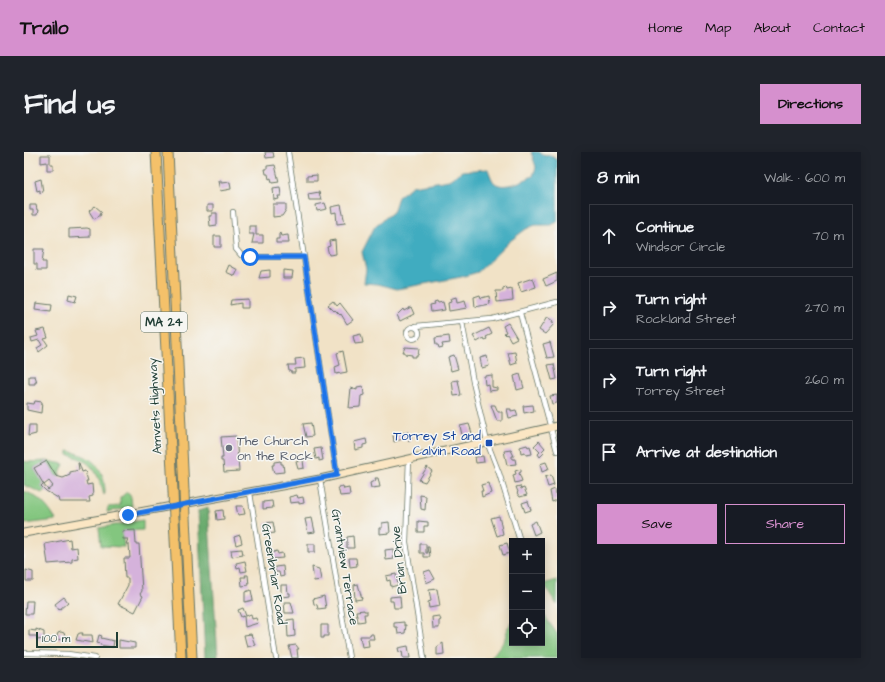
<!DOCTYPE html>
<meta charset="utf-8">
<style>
:root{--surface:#171b24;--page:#20242c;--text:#f1f3f6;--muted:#9ea1a6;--line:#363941;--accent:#d690ce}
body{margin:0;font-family:"Architects Daughter",sans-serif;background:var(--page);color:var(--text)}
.controls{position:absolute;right:12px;bottom:12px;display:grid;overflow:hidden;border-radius:0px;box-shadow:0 2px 10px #0003}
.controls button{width:36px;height:36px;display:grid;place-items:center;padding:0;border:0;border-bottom:1px solid var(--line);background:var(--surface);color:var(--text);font:20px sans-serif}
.scale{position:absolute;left:12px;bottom:10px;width:82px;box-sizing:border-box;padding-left:4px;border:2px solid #1f3d34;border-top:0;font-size:11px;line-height:14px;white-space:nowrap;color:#1f3d34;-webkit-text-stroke:3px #f6f6f2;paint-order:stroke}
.stop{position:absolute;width:12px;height:12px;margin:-9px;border:3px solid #1a73e8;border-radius:50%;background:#fff}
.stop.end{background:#1a73e8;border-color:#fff;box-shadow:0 1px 4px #0008}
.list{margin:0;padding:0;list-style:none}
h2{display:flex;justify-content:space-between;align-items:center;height:52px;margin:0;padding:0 16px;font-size:17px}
h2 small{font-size:13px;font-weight:400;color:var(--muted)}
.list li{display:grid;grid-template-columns:26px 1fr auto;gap:12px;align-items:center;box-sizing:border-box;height:64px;margin:0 8px 8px;padding:0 8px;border:1px solid var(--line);border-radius:0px}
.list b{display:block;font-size:15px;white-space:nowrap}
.list p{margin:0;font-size:13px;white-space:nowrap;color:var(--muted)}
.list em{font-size:13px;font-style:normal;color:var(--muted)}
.actions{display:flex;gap:8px;padding:12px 16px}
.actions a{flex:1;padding:9px 0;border:1px solid var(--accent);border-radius:0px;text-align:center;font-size:14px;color:var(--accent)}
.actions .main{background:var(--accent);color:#111}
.icon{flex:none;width:22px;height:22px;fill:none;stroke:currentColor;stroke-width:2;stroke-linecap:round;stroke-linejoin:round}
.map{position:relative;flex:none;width:533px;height:506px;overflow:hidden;border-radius:0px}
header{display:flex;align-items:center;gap:24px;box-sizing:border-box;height:56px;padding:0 20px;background:var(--accent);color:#111}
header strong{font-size:19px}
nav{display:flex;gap:22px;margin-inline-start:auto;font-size:14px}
.intro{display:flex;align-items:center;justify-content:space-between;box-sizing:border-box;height:96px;padding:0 24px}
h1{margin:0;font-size:28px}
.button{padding:10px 18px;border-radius:0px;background:var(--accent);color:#111;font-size:14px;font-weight:700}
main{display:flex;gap:24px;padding:0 24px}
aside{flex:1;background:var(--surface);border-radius:0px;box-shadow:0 2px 10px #0003}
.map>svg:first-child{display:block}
.green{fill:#83c67f;stroke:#51825a}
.forest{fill:#6aab6e;stroke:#447451}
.water{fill:#41acc0;stroke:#30747a}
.building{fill:#d5b2db}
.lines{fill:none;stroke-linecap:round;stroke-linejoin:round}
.minor-casing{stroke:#687767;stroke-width:6}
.secondary-casing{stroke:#687767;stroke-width:9}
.motorway-casing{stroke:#687767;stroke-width:11}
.minor{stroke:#fff;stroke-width:4.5}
.secondary{stroke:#fbe6c3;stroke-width:7}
.motorway{stroke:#f4c16a;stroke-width:9}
.motorway-bridge-casing{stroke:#687767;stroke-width:11;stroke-linecap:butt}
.motorway-bridge{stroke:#f4c16a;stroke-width:9}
.route{stroke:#1a73e8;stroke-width:5}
.transit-dot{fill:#1a4fb4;stroke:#f6f6f2;stroke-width:1.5}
.worship-dot{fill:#6b7280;stroke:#f6f6f2;stroke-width:1.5}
.labels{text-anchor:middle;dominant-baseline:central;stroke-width:3;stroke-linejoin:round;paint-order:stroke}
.shield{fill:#f6f6f2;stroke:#60746d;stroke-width:1}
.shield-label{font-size:12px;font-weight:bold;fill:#1f3d34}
.street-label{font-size:13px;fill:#1f3d34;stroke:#f6f6f2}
.transit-label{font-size:13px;fill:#164399;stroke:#f6f6f2;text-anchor:end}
.worship-label{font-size:13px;fill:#5b616d;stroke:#f6f6f2;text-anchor:start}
</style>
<header>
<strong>Trailo</strong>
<nav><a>Home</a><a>Map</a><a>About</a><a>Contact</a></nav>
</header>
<div class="intro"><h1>Find us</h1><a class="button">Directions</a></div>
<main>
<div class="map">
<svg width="533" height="506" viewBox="0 0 533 506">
<rect width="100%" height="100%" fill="#f6f6f2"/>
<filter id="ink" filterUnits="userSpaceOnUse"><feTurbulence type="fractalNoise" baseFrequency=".025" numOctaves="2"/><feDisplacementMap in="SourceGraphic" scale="8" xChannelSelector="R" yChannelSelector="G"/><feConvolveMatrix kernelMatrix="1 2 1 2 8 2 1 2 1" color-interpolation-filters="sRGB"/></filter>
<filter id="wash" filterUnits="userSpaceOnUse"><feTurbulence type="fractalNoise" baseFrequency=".012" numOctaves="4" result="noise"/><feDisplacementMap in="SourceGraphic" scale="16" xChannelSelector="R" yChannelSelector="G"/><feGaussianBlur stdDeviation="0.9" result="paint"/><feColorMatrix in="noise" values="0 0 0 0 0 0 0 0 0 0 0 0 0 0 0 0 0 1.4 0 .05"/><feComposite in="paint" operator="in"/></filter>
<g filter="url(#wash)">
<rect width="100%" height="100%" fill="#f1e2c6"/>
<path class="green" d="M44 299C68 304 81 315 81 341L80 343C74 320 68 308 44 303Z
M0 309 4 310 23 309 40 312 35 324H32L23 309 10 316 20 332 17 334 21 338 18 341 0 333Z
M0 339C16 345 23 354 32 368L0 372Z
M103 340 107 345 108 355 83 360 84 355 96 354V346Z
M119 368V378L98 379 100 395 77 394 75 376Z
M533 428V453L520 432Z
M518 460 533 482V506H467L481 487 483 477 488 470V491H518Z"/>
<path class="forest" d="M184 356 194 506H181L174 359Z"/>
<path class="water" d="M507 0H515L521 4 526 3 533 8V70L527 73H511L502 77 486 89 454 120 437 125 373 137 354 132 340 131 342 117 338 100 351 74 369 60 374 45 388 34 425 28 438 19 464 17C465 20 467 26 469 29 477 40 500 28 509 24L512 15Z"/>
<g id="blocks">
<path class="building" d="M241 0H249L250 5 242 6Z
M17 3H26V12H29V18H23V10L17 11Z
M251 13 255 30 248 31 247 26 245 27 244 22H242L241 17H243V14Z
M293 23V29H283V24Z
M17 27 19 40 16 41V38L13 39 11 29Z
M197 28V31L206 30 207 37 196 39 194 29Z
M256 35 257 44H254L255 47 250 48 249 36Z
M295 40 297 48H285L284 42Z
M301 51 303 57 293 59 292 53Z
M249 52H262V58L258 64 249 65Z
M6 53H12L13 58H14L13 63H9V58H6Z
M183 53H189V59H183Z
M317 53 321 71 313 72 312 60 308 61 307 55Z
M71 54 78 60 76 61 77 63 70 67 65 59Z
M188 61H193V73L186 74 185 64H188Z
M225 74H232V83H239V91H228L230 82H225Z
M63 76 66 77V85L45 86V77Z
M256 81 257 84 264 83 265 91H252V87H255V82Z
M190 84H197V95H190Z
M311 88 312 102 305 103 303 95 306 94 305 89Z
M10 97H20L18 110H22V118H13V112H10Z
M205 113 214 118 211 124 202 120Z
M246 118V125L235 126 237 119Z
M259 118 269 119 268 126H259Z
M533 121V129L522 134 519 127Z
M509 126 512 135 497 140 494 131Z
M482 135 483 138 488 137 489 148 473 150 472 139H479V136Z
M45 142 53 144 51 150 44 148Z
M456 143 457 146 465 144 466 152 451 155 450 145Z
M432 145 433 151 441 149 443 156 425 159 424 151 427 150 426 147Z
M224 147V156H217V151L206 153 207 148Z
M309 149 313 154 316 151 329 168 323 172 317 162 316 163 311 158 310 159 304 153Z
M413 149 414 151 419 150 421 158 407 160 406 153 411 152 410 150Z
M12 151 28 153 27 160 11 158Z
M387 155 390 162 376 169 373 163 379 157 380 159Z
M523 165 529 169 528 171 530 172 521 182 515 178Z
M484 171 493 186 487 189 483 182 482 183 480 181 482 180 479 174Z
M465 176 468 182 462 185 463 187 461 188 460 186 453 190 449 184Z
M21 177 24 186 20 187 24 193 15 200 13 196 18 193 15 188 8 190 7 186 14 184 12 179Z
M337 182 339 191 331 192 329 184Z
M425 184 426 191 418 192 419 195 415 196 414 193H412L411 186Z
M526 190 530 205 523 206 519 192Z
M381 195 395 196 394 203H392V205H388V203L381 202V200H379Z
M319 199 323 220 312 222 311 215 316 213 313 201Z
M491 200 493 211 487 213 484 201Z
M430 203 434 217 427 219 424 205Z
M463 204 465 214 458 216 456 206Z
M280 206 281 216 271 217V221H267V219H265L264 213H272L271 207Z
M530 212 533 227 528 228 524 213Z
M496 222 500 236 493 238 490 224Z
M468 223V235L473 236V238L465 239 464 232 461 233 460 224Z
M5 224H11L13 230H11V232H5Z
M434 228 437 243 430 244 428 229Z
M339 234 340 243 337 244 336 255 325 256 327 236 333 238V235Z
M533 243V251L528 252 526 244Z
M11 249 18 250 17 261 3 258V251L10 252Z
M467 253H471L474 260H478V269H473Z
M509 253 510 259 500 261 499 254Z
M483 257H487V259L492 258 494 264 485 266Z
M287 271 289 284 282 285 279 272Z
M445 272 448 281 438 283 436 274Z
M5 273H12V282L4 284Z
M384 280 385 284H387V287L385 290 381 286 370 290 369 283Z
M212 284 215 319 200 320 199 309H197V306H199L197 285Z
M342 287 343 292 339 293V296L331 298 330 290Z
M515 289 521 296 518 299 520 301 516 305 514 302 516 300 510 294Z
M503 293 504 295 506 294 508 302 502 303 501 300 497 301 496 295Z
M297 296 299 308 295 309V306L292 307 290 297Z
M487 298 490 304H488V307H491L492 312 483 313 480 299Z
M459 304 460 310 452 311 451 305Z
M279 308 280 316 274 317 272 310Z
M23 309 32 324 39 326 46 323V320L55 318 54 311H55L58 320 61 319 64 329H62L63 333 68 332 69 344 65 345 66 350H35L34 346 22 339 17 334 19 332 24 338 29 334 25 329 20 333 10 316Z
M257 309V312H259L260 320 250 321 248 313H250V310Z
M522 310 525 317 518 320 516 312Z
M403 315 408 319 401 330 395 328Z
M497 317V320L495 321 498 329 491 331 489 323 492 322 491 319Z
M527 323 530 333 524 335 521 325Z
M351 326H354L356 335 347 336 346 331 352 328Z
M464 331 467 341 458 345 457 339H459L457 333Z
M319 334 320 337 325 336 326 343 316 344 314 335Z
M496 334 497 337 500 336 503 343 496 345 493 341 494 340 492 335Z
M531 337 533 348 528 350 526 339Z
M273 343 274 346 279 345 280 351 275 352V350L266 351 265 345Z
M396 343 402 344 401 358 397 357Z
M248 349 249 356 239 357V350Z
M504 349 507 358 501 360 498 351Z
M212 354H219L221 362 214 363Z
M199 358 200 367 193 368 192 359Z
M475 364 479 382 473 384 467 366Z
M288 366 291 380 284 381 281 367Z
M394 369 404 370V374H400V380H394Z
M512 369 516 380 510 383 506 372Z
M249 370 251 381 243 382 241 371Z
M365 370 366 381 355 382V376H358V371Z
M111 378 112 392H115L118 439 116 442 119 444 111 460 94 452 104 433V426H101L100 406H106L105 392H102L104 387H99L98 379Z
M216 383 218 391 212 393 210 385Z
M329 384 330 396H323V385Z
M46 387 47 396 53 395 54 406 48 407V410L24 412 21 392Z
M483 391 486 401 479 403 476 393Z
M284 392H291V400H284Z
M396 392H402V401H404L403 395H405L406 405H400V401H396Z
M218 397 219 403 208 405 207 398Z
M369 397 370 407 362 408 361 398Z
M253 399 254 402 258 401 259 406 248 407 247 401Z
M325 406H332L333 414 326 415Z
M221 409 223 419 217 420 216 415 213 416 212 411Z
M259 414 260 424 256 425 255 420H251V415Z
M288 415 295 417 297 428 290 429Z
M2 418 9 420V429H2Z
M406 418 411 427 402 431 400 420Z
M372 422 374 433 367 435 366 428 363 429 362 424Z
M221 423H224L225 433 218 434 217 425H222Z
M334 432 338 447 331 448 330 433Z
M257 433H263L264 441H266V444L257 445Z
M413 437 416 454 405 456 404 450 407 449 405 438Z
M227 438 229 448 221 450V440Z
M300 444 302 456 294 457 293 453 290 452 289 447Z
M376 444 377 456H370L369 449H366V445Z
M40 445 44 450 35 458 31 452Z
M2 449H9L8 462H1Z
M260 450H267L270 461H261Z
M219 456 222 464 227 462 228 467 232 466 234 471 221 475 220 464 217 465 214 458Z
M340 458V459H343V462H340L341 469 334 470 332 459Z
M415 464 417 468 415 469V476H409L408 465Z
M270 467 271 484 264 485 263 468Z
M380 470V473H382L381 481 374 482 373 475H370V471Z
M297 473H304V484H300V486H297Z
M12 477 20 480V487L13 488V484H5V478L12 479Z
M33 484a4 4 0 1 1 8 0a4 4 0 1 1-8 0Z
M56 481H59L58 483H68L69 491 52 488 54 482Z
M227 482 231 493 223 495 220 483Z
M347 482H349L350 487H344L345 494 338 495 336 484H346Z
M75 483 78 484 77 486 90 489 89 495 76 493 77 492 73 491Z
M95 488 111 491V496H95Z
M419 491 420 502 413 503V495Z
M272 493 275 497H273L274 506H268L265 494Z
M384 494 386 506H379L378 499 375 500 374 496Z"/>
</g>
</g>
<g filter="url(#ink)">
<use href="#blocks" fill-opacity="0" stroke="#687767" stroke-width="1"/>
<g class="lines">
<g class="minor-casing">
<path id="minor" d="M264 0 313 323
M209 60 212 97 217 103 226 105H280
M496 161 533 299
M438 170 449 230 463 290 475 321 496 389
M392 174 468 167 533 150
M383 181a6 6 0 1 1 12 0a6 6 0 1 1-12 0Z
M385 307 382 390 400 506
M296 327 325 506
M226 341 252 506
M0 501 44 502 71 506"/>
</g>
<g class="secondary-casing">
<path id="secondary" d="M0 381 296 327 533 274"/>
</g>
<g class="motorway-casing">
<path id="motorway" d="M132 0 149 339
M144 0 160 339
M161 365 168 506
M150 367 157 506"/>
</g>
<use href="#minor" class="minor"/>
<use href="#secondary" class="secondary"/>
<use href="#motorway" class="motorway"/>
<g class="motorway-bridge-casing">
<path id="motorway-bridge" d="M149 339 150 367
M160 339 161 365"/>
</g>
<use href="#motorway-bridge" class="motorway-bridge"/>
</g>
</g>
<g class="lines" filter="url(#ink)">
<path class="route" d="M104 363 313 323 280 105H226"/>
</g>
<rect class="transit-dot" x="461" y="287" width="8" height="8" rx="2"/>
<circle class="worship-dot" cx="205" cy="296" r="4"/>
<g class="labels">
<rect class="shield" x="117" y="160" width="46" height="20" rx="3"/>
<g class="shield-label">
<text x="140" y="170">MA 24</text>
</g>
<g class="street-label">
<text transform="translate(131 254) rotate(-93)">Amvets Highway</text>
<text transform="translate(375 408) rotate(-96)">Brian Drive</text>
<text transform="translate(321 415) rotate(81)">Grantview Terrace</text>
<text transform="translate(250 422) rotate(81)">Greenbriar Road</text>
</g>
<g class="transit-label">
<text x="457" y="284">Torrey St and<tspan x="457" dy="15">Calvin Road</tspan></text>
</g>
<g class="worship-label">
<text x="213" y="289">The Church<tspan x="213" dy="15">on the Rock</tspan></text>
</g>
</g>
</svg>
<div class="controls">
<button>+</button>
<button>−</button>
<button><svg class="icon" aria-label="locate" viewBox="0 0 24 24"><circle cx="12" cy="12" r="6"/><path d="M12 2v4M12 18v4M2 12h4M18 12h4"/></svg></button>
</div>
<div class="scale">100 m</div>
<div class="stop" style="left:226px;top:105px"></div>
<div class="stop end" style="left:104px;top:363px"></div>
</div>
<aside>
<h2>8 min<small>Walk · 600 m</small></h2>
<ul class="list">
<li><svg class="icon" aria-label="ahead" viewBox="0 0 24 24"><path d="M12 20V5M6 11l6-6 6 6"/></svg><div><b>Continue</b><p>Windsor Circle</p></div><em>70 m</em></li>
<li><svg class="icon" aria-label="right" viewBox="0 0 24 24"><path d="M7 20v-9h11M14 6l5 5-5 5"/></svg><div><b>Turn right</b><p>Rockland Street</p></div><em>270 m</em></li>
<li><svg class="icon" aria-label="right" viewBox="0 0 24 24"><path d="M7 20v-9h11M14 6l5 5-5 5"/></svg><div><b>Turn right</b><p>Torrey Street</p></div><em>260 m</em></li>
<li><svg class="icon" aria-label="arrive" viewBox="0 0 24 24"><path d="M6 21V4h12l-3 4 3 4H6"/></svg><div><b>Arrive at destination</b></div></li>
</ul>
<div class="actions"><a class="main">Save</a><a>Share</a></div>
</aside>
</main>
